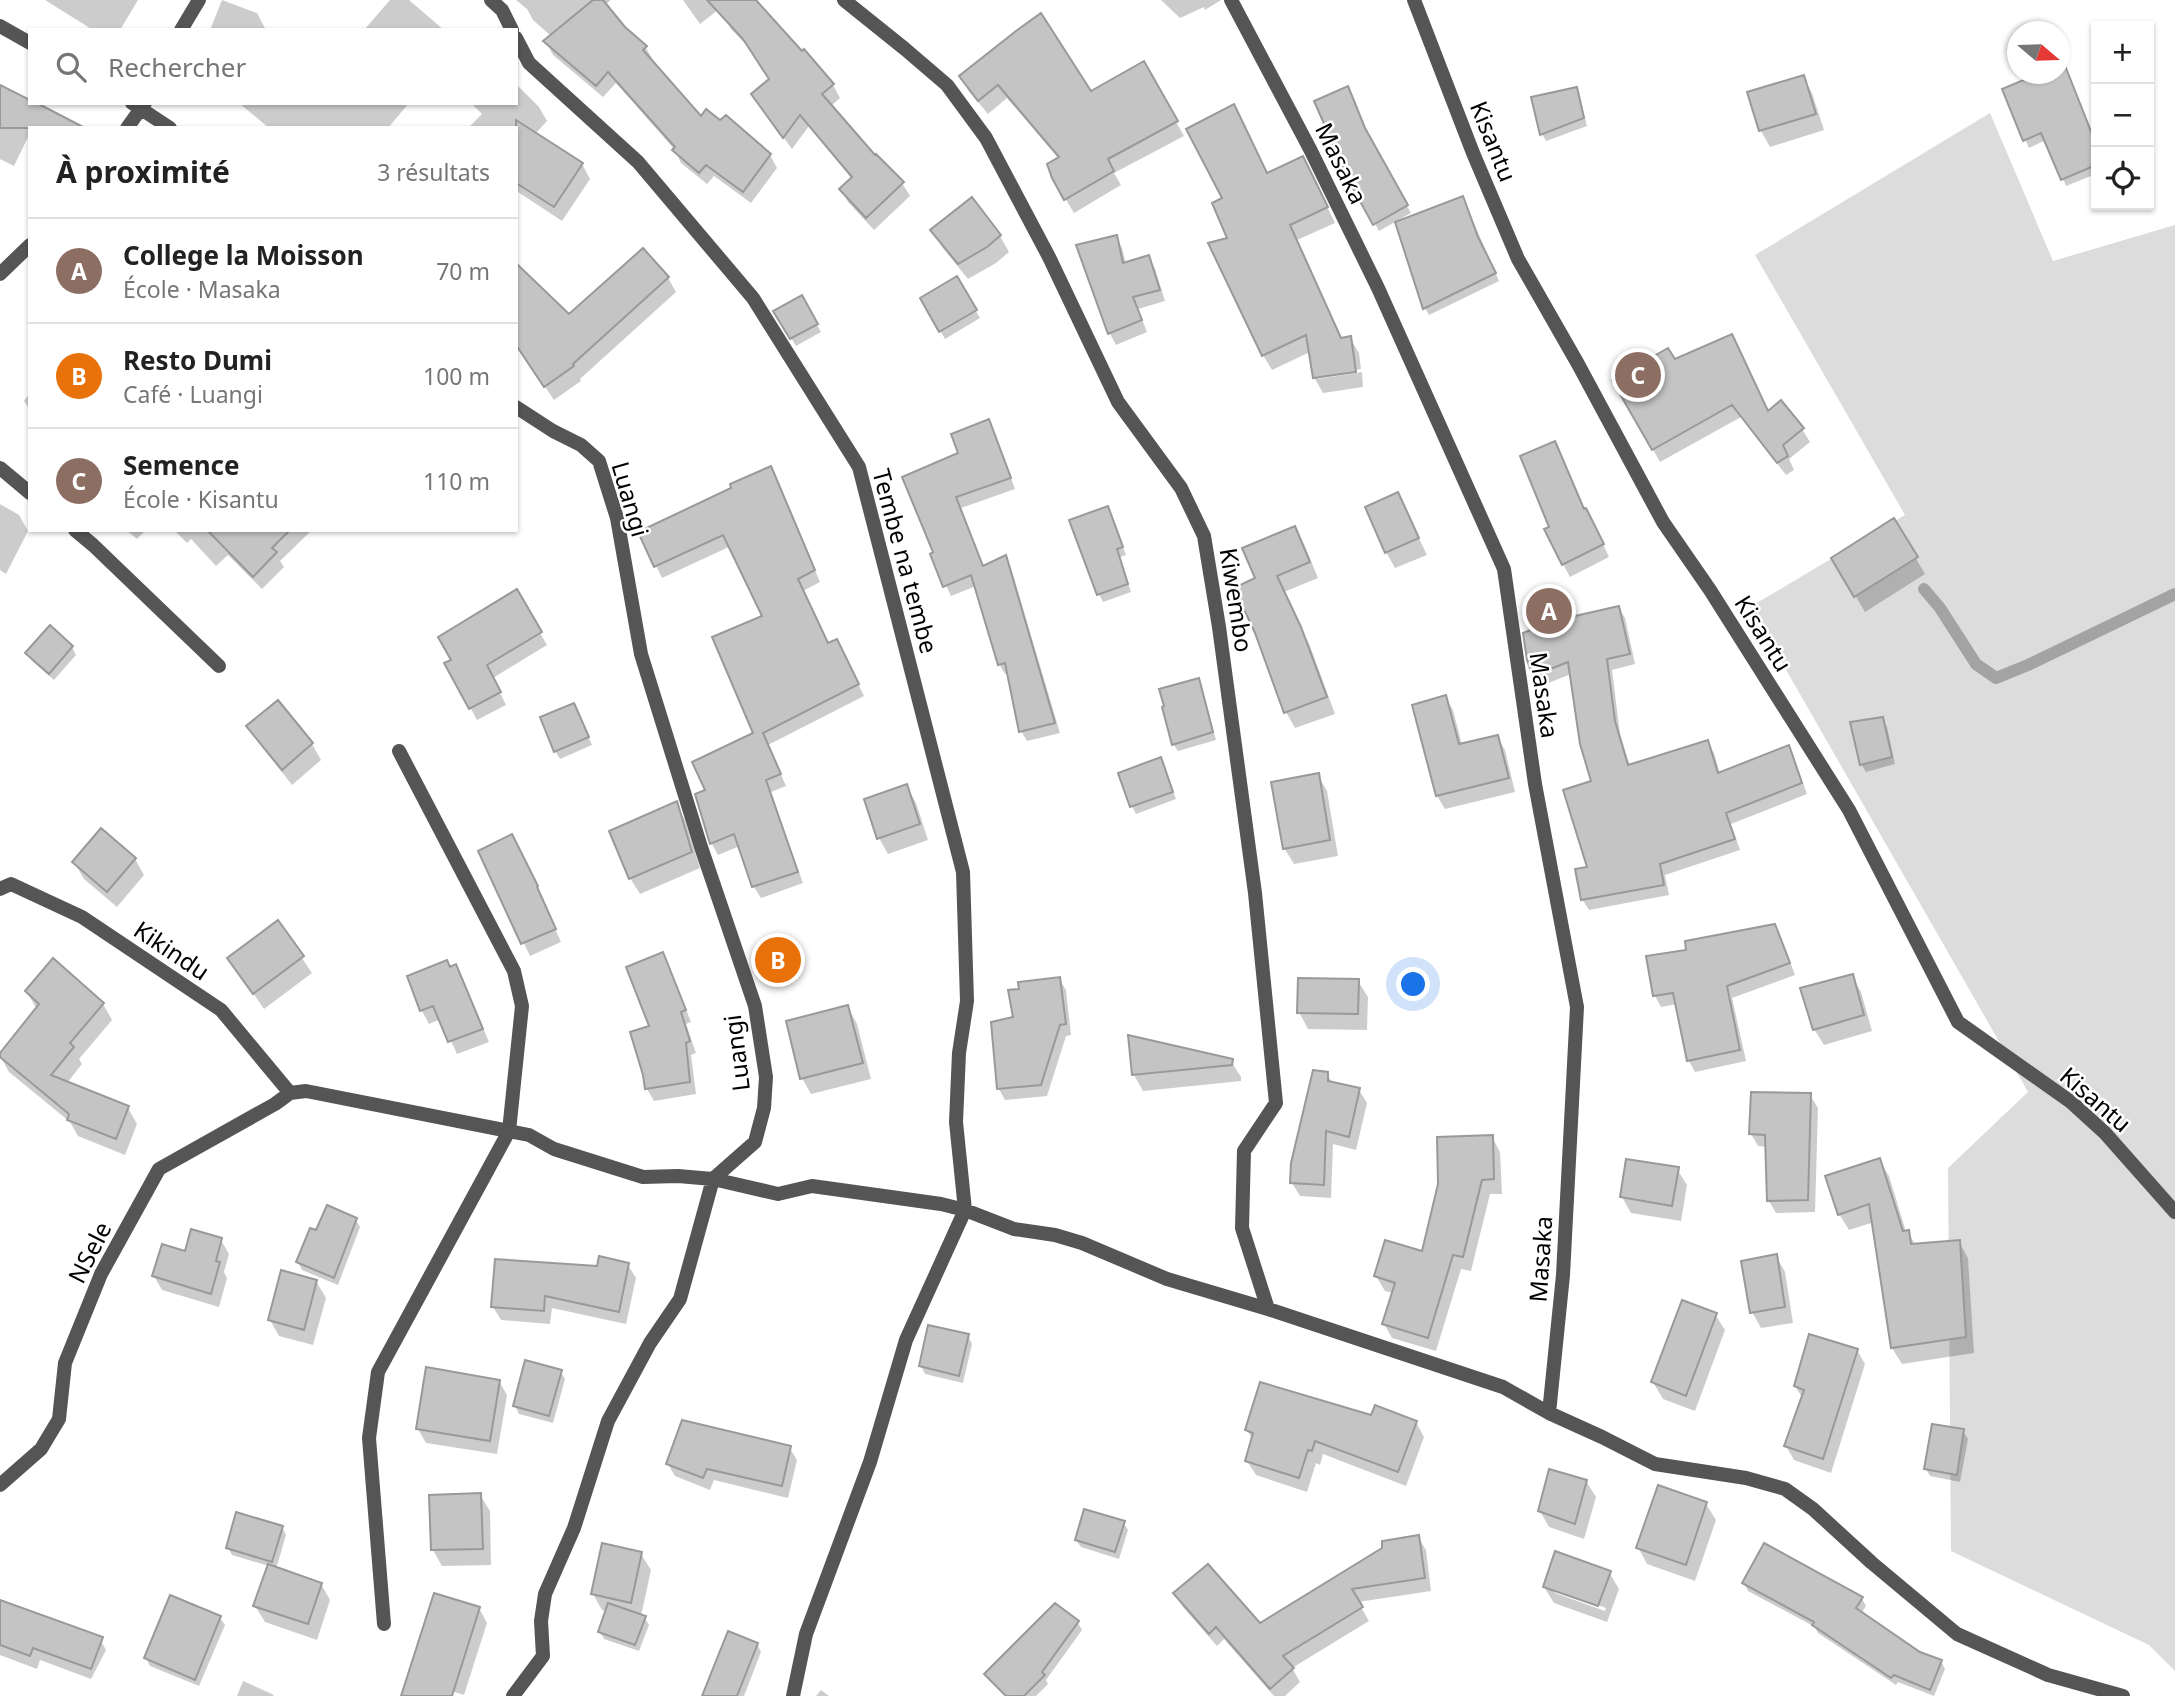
<!DOCTYPE html>
<html lang="fr">
<meta charset="utf-8">
<style>
:root{--surface:#fff;--page:#f2f2f2;--text:#222;--muted:#767676;--line:#e0e0e0;--accent:#db2777}
body{margin:0;font-family:"Noto Sans",sans-serif;background:var(--page);color:var(--text)}
.controls{position:absolute;right:21px;top:21px;display:grid;overflow:hidden;border-radius:0px;box-shadow:0 2px 5px #0004}
.controls button{width:63px;height:63px;display:grid;place-items:center;padding:0;border:0;border-bottom:2px solid var(--line);background:var(--surface);color:var(--text);font:35px sans-serif}
.compass{position:absolute;left:2007px;top:21px;width:63px;height:63px;border-radius:50%;background:var(--surface);box-shadow:0 2px 5px #0004;rotate:109deg}
.you{position:absolute;left:1414px;top:985px;width:24px;height:24px;margin:-18px;border:5px solid #fff;border-radius:50%;background:#1a73e8;box-shadow:0 0 0 10px #1a73e833}
.badge{display:grid;place-items:center;width:46px;height:46px;border-radius:50%;background:var(--accent);color:#fff;font-size:23px;font-weight:700}
.pin{position:absolute;translate:-50% -50%;border:4px solid #fff;box-shadow:0 2px 7px #0006}
.list{margin:0;padding:0;list-style:none}
h2{display:flex;justify-content:space-between;align-items:center;height:91px;margin:0;padding:0 28px;font-size:30px}
h2 small{font-size:23px;font-weight:400;color:var(--muted)}
.list li{display:grid;grid-template-columns:46px 1fr auto;gap:21px;align-items:center;box-sizing:border-box;height:105px;padding:0 28px;border-top:2px solid var(--line)}
.list b{display:block;font-size:26px;white-space:nowrap}
.list p{margin:0;font-size:23px;white-space:nowrap;color:var(--muted)}
.list em{font-size:23px;font-style:normal;color:var(--muted)}
.icon{flex:none;width:38px;height:38px;fill:none;stroke:currentColor;stroke-width:2;stroke-linecap:round;stroke-linejoin:round}
.map{position:relative;flex:none;width:2175px;height:1696px;overflow:hidden}
.search{position:absolute;background:var(--surface);box-shadow:0 2px 5px #0004;left:28px;top:28px;width:490px;height:77px;display:flex;align-items:center;gap:18px;box-sizing:border-box;padding:0 24px;border-radius:0px;color:var(--muted);font-size:26px}
.panel{position:absolute;background:var(--surface);box-shadow:0 2px 5px #0004;left:28px;top:126px;width:490px;height:406px;border-radius:0px}
.map>svg:first-child{display:block}
.green{fill:#dcdcdc}
.shadow{fill:#0003;fill-rule:evenodd}
.lines{fill:none;stroke-linecap:round;stroke-linejoin:round}
.stream{stroke:#a3a3a3;stroke-width:12}
.building{fill:#c4c4c4;stroke:#999;stroke-width:2}
.lane{stroke:#555;stroke-width:14}
.street{stroke:#555;stroke-width:14}
.labels{text-anchor:middle;dominant-baseline:central;stroke-width:5;stroke-linejoin:round;paint-order:stroke}
.street-label{font-size:24px;fill:#000;stroke:#fff}
</style>
<div class="map">
<svg width="2175" height="1696" viewBox="0 0 2175 1696">
<rect width="100%" height="100%" fill="#fff"/>
<path class="green" d="M1990 113 2053 261 2175 225V1671L2149 1645 1951 1551 1948 1168 2028 1092 1750 607 1905 515 1755 255Z"/>
<path class="shadow" d="M45 0H138L120 30H93Z
M222 0 257 13 266 30H210Z
M390 0H409L444 30H364Z
M516 0H611L605 5 624 28 646 48 653 60 651 61 701 118 770 155 777 168 751 203 714 176 707 184 681 163 675 150 616 83 603 97 553 55 546 42 551 36 533 20 527 9Z
M683 0H725L727 3 700 24Z
M741 0H754L802 53 804 51 833 85 840 98 831 106 875 158 902 183 910 196 874 230 848 202 841 189 852 179 809 126 792 149 761 107 771 80 753 52 731 29 724 16Z
M1161 0H1221L1205 10 1204 7 1180 18Z
M1143 64 1184 136 1114 173 1121 185 1074 213 1053 178 1059 159 1007 98 988 114 969 91 961 77 1090 93Z
M2063 65 2096 145V174L2066 186 2046 140 2029 148 2004 90 2043 74H2060V67Z
M1803 77 1812 93 1824 130 1770 147 1761 131 1749 94Z
M516 84 539 107 547 121 535 134 582 164 590 179 562 221 518 192 516 195V128H468L482 114 471 103H516Z
M0 87 30 128V133L14 166 0 159Z
M1576 89 1580 97 1587 126 1546 141 1542 134Z
M239 103H303L306 105 308 103H409L388 128H269Z
M1242 121 1268 175 1311 174 1335 223 1297 240 1342 340 1350 338 1359 353 1361 369 1318 375V379L1362 372 1363 387 1323 393 1314 377 1310 352 1272 370 1263 355 1229 239 1224 199Z
M1368 138 1411 213 1379 231 1352 182Z
M1463 198 1499 281 1429 315 1425 308 1398 223Z
M971 200 1000 236 1009 252 996 263 968 279 942 247 933 230Z
M1116 237 1122 248 1126 264 1148 257 1155 269 1165 301 1138 309 1147 332 1116 345 1110 334 1078 246Z
M668 278 676 292 580 379 581 381 554 400 516 344 569 317Z
M957 279 980 318 945 339 922 299Z
M801 297 821 332 796 346 775 312Z
M1674 361 1768 413 1802 429 1810 442 1789 459 1794 470 1786 475 1741 417 1660 462 1614 381Z
M30 393V410L24 401Z
M988 421 994 432 1015 489 961 508 984 568 1006 558 1011 568 1060 733 1027 741 1021 731 1009 673 1005 674 999 664 976 586 951 596 932 555 936 553 960 454Z
M1554 443 1585 511 1593 523 1609 557 1570 577 1563 564 1551 528Z
M777 480 820 582 803 591 829 645 843 653 864 696 768 745 786 786 771 792 803 883 761 898 754 887 740 846 718 855 712 844 697 795 707 790 755 734 764 617 731 546 662 578 640 533Z
M1398 494 1427 555 1395 568 1386 552Z
M0 504 19 515 28 531 6 574 0 570Z
M1108 508 1126 555 1120 557 1131 592 1103 602 1099 594Z
M1894 521 1925 574 1865 612 1833 558Z
M1294 528 1304 544 1318 578 1284 592 1310 646 1335 714 1295 728 1286 712 1257 578Z
M126 530H146L137 539Z
M174 530H311V531L280 561 284 567 262 589 228 555 216 566 191 539 187 543Z
M516 592 547 645 493 678 506 705 477 720 447 664 454 660Z
M1619 608 1625 618 1635 664 1612 670 1620 734 1630 766 1707 743 1714 753 1720 774 1788 748 1794 758 1807 794 1731 824 1740 850 1665 875 1669 895 1589 910 1582 899 1589 868 1593 783 1571 674 1541 686 1534 675Z
M50 628 72 647 76 655 54 680 32 661 28 654Z
M1198 680 1202 687 1216 740 1178 751 1173 744Z
M1445 697 1453 710 1462 745 1497 737 1505 750 1515 792 1445 809 1437 796 1414 706Z
M578 712 592 745 560 759 555 751Z
M1882 719 1887 727 1895 764 1866 772 1861 764Z
M249 726 312 744 321 760 292 785 258 742Z
M1164 767 1176 799 1136 814 1132 806Z
M1318 775 1327 791 1338 856 1294 864 1284 848Z
M907 787 916 803 928 840 888 854 879 838Z
M676 804 685 820 700 868 640 894 630 878Z
M519 849 544 900H542L561 942 530 956 481 852Z
M135 859 144 875 117 907 84 879 74 862Z
M278 923 312 973 264 1009 229 958Z
M1774 926 1781 937 1795 975 1732 998 1746 1061 1695 1072 1689 1061 1677 1004 1661 1007 1655 996 1688 951Z
M663 954 669 966 691 1022 686 1024 696 1053 691 1055 696 1094 654 1101 647 1089 645 1075Z
M455 966 463 979 489 1042 457 1054 441 1019 429 1024 422 1011 409 977Z
M1852 976 1861 992 1872 1031 1824 1045 1814 1029Z
M1059 979 1066 990 1071 1035 1066 1036 1047 1096 1005 1100 999 1089 1015 1018Z
M1358 981 1368 997 1367 1030 1308 1029 1299 1012Z
M27 992 103 1004 112 1020 79 1059 82 1064 67 1083 128 1108 137 1124 125 1155 78 1136 70 1122 9 1072 0 1056 36 1008Z
M848 1007 857 1024 871 1079 811 1094 802 1078Z
M1231 1061 1241 1077V1081L1143 1091 1134 1075Z
M1327 1074 1333 1084 1359 1090 1367 1103 1356 1150 1333 1144 1331 1198 1300 1196 1292 1183Z
M1810 1095 1818 1108 1815 1212 1776 1213 1769 1201 1767 1147 1758 1146 1751 1134Z
M1492 1137 1500 1152 1502 1194H1490L1471 1271 1461 1269 1436 1351 1392 1338 1384 1324 1393 1293 1385 1291 1376 1276 1423 1253Z
M1879 1160 1889 1176 1906 1232H1908L1916 1246 1959 1242 1968 1258 1974 1353 1902 1364 1892 1348 1874 1222 1849 1230 1839 1214Z
M1677 1169 1687 1185 1681 1221 1631 1213 1622 1197Z
M355 1219 360 1227 338 1285 302 1270 298 1262 317 1232Z
M221 1240 229 1254 224 1272 227 1278 219 1307 162 1290 154 1276 186 1253Z
M1776 1256 1785 1272 1793 1323 1761 1328 1752 1312Z
M628 1265 636 1278 626 1324 552 1308 550 1324 501 1320 493 1307 598 1268Z
M316 1281 326 1298 313 1345 279 1336 270 1320Z
M1715 1314 1725 1330 1695 1411 1663 1399 1653 1382Z
M968 1336 972 1344 963 1383 925 1374 921 1366Z
M1857 1350 1865 1364 1831 1473 1794 1460 1786 1446 1803 1399 1795 1386Z
M560 1371 565 1379 553 1423 519 1414 515 1406Z
M499 1381 507 1395 497 1454 426 1443 418 1429Z
M1372 1417 1416 1422 1424 1437 1406 1486 1323 1454 1320 1465 1316 1463 1307 1492 1256 1475 1247 1461 1253 1440 1247 1430Z
M1963 1431 1968 1439 1960 1482 1930 1476 1926 1469Z
M789 1447 797 1460 788 1498 714 1480 710 1490 675 1476 668 1464Z
M1586 1481 1596 1497 1584 1539 1549 1527 1540 1511Z
M480 1495 490 1511 491 1565 442 1566 433 1550Z
M1706 1504 1716 1520 1695 1581 1647 1564 1638 1547Z
M1123 1522 1128 1530 1119 1559 1081 1547 1076 1540Z
M282 1527 286 1535 276 1569 321 1584 330 1600 317 1640 265 1622 255 1606 269 1566 232 1555 228 1548Z
M1418 1537 1426 1550 1431 1591 1358 1602 1369 1621 1292 1668 1300 1682 1285 1696H1274L1224 1639 1217 1646 1183 1607 1176 1594 1260 1626Z
M641 1554 651 1570 641 1616 645 1618 649 1625 639 1651 604 1639 600 1632 607 1611 602 1610 593 1594Z
M1609 1572 1619 1589 1607 1622 1554 1603 1544 1587ZM1555 1590 1606 1608 1605 1611 1555 1593Z
M1744 1583 1862 1599 1866 1606 1861 1614 1920 1653 1941 1661 1945 1669 1934 1696 1898 1682 1896 1685 1818 1633 1815 1627 1748 1591Z
M0 1601 99 1637 106 1650 91 1679 40 1660 37 1669 0 1655Z
M479 1608 487 1623 464 1695 448 1690 445 1696H403Z
M220 1618 225 1625 199 1686 150 1666 146 1658Z
M1078 1623 1082 1630 1046 1680 1048 1684 1036 1696H1005L991 1681 987 1674Z
M757 1644 761 1652 744 1696H710Z
M243 1681 272 1694 274 1696H237Z
M821 1690 829 1696H816Z"/>
<g class="lines">
<path class="stream" d="M1924 589 1940 608 1976 664 1996 678 2028 665 2175 594"/>
</g>
<path class="building" d="M593 0H603L625 27 647 46 643 50 701 116 706 109 720 120 726 115 771 154 743 192 706 165 699 173 672 150 675 147 608 72 596 86 543 41Z
M707 0H756L802 51 804 49 834 84 822 94 875 155 876 154 904 182 866 218 839 189 852 177 800 115 783 138 751 94 769 79 743 39Z
M1041 13 1091 91 1144 61 1178 121 1108 159 1114 171 1064 200 1052 178 1047 164 1059 157 998 85 978 101 959 76 1016 31Z
M2064 63 2096 144V165L2061 180 2041 133 2023 141 2002 89 2038 74H2060V65Z
M1804 75 1816 114 1759 131 1747 92Z
M0 85 30 100V103H37L85 128H0Z
M1348 86 1365 128 1408 205 1373 225 1350 183 1314 101Z
M1577 87 1584 118 1540 135 1531 97Z
M1234 104 1267 173 1303 156 1328 207 1290 225 1341 338 1351 336 1356 372 1313 378 1306 335 1262 356 1208 243 1227 238 1212 203 1222 198 1186 129Z
M516 120 583 163 554 207 516 183Z
M1463 196 1478 237 1496 273 1423 309 1395 222Z
M972 197 1001 235 987 247 958 264 930 230Z
M1117 235 1123 263 1149 255 1160 290 1133 297 1142 320 1108 334 1076 245Z
M643 248 669 277 573 364 574 366 544 387 516 345V263L569 314Z
M957 276 977 310 939 332 920 298Z
M802 295 818 324 790 339 773 311Z
M1732 334 1768 411 1781 400 1804 428 1783 445 1788 456 1777 463 1732 405 1652 450 1612 380 1668 348 1675 359Z
M989 419 1011 478 956 497 983 566 1006 555 1055 723 1019 732 1005 663 998 665 971 575 943 587 930 554 933 552 902 477 958 453 951 434Z
M1555 441 1584 509 1586 508 1604 544 1562 565 1544 529 1549 527 1520 456Z
M771 466 815 570 798 579 828 643 837 639 859 684 763 733 781 774 766 780 798 872 752 887 734 834 710 844 695 794 705 790 692 762 753 733 712 637 762 616 723 535 654 567 638 532 731 488 730 484Z
M1398 492 1419 538 1385 553 1365 507Z
M1108 506 1123 547 1117 549 1128 584 1097 595 1069 520Z
M1894 518 1918 557 1854 597 1831 558Z
M1295 526 1310 562 1277 576 1301 627 1327 697 1284 713 1255 633 1234 588 1255 578 1242 548Z
M207 530H290L272 548 277 552 253 577Z
M517 589 542 632 487 665 501 692 469 709 444 663 451 660 438 637Z
M1619 606 1630 654 1607 659 1615 721 1628 765 1708 740 1718 773 1789 745 1802 783 1726 813 1735 839 1660 864 1664 885 1581 900 1575 869 1587 867 1563 790 1591 781 1580 744 1568 662 1533 676 1527 660 1523 633 1553 621Z
M50 625 73 646 49 674 25 653Z
M1199 678 1213 732 1172 745 1162 707 1164 706 1159 689Z
M1446 695 1459 744 1498 735 1509 778 1436 796 1412 705Z
M278 700 313 743 282 770 246 726Z
M574 703 589 737 554 752 540 717Z
M1883 717 1892 757 1860 765 1850 722Z
M1161 757 1173 792 1130 807 1118 773Z
M1319 773 1330 840 1283 849 1271 782Z
M907 784 920 824 877 839 864 799Z
M677 801 692 852 629 879 609 831Z
M101 828 136 858 107 892 72 862Z
M512 834 538 886 537 887 556 929 521 944 478 851Z
M278 920 304 956 253 994 227 958Z
M1775 924 1790 963 1727 986 1740 1050 1687 1061 1673 993 1653 996 1646 956 1686 950 1685 941Z
M663 952 686 1010 681 1012 690 1041 686 1043 690 1082 645 1089 643 1075 630 1032 649 1026 626 967Z
M53 958 104 1003 70 1043 74 1047 51 1075 129 1106 116 1139 67 1120 69 1114 0 1057V1053L39 1004 25 991Z
M447 960 450 967 456 964 483 1029 448 1042 433 1006 420 1011 407 976Z
M1853 974 1864 1015 1813 1030 1800 988Z
M1060 977 1066 1024 1060 1025 1041 1085 997 1089 991 1022 1013 1017 1008 990 1019 989 1018 982Z
M1298 978 1359 979 1358 1014 1297 1013Z
M848 1005 863 1063 800 1079 786 1021Z
M1128 1035 1233 1059 1232 1065 1132 1075Z
M1313 1070 1328 1072V1081L1360 1088 1349 1137 1326 1131 1324 1185 1290 1183 1291 1163Z
M1751 1092 1811 1093 1808 1200 1767 1201 1765 1135 1749 1134Z
M1493 1135 1494 1179 1482 1180 1463 1257 1453 1255 1428 1338 1382 1324 1395 1283 1374 1276 1385 1240 1422 1251 1438 1184 1437 1137Z
M1880 1158 1903 1231 1909 1230 1911 1244 1960 1240 1966 1337 1891 1348 1869 1204 1838 1215 1825 1176Z
M1626 1159 1679 1167 1672 1206 1620 1197Z
M327 1205 357 1218 334 1278 296 1262 310 1228 316 1230Z
M191 1229 222 1238 216 1261 220 1262 211 1294 152 1276 162 1244 185 1251Z
M1777 1254 1785 1307 1750 1313 1741 1261Z
M599 1256 629 1263 619 1312 545 1296 544 1311 491 1307 495 1259 597 1266Z
M281 1270 317 1280 304 1330 268 1320Z
M1682 1300 1717 1313 1686 1396 1651 1382Z
M928 1325 969 1334 959 1376 919 1366Z
M1809 1334 1858 1349 1823 1459 1784 1446 1804 1390 1794 1386Z
M525 1360 562 1370 549 1416 513 1406Z
M426 1367 500 1380 490 1441 416 1429Z
M1260 1382 1371 1415 1375 1405 1417 1421 1398 1472 1315 1441 1312 1451 1308 1450 1299 1478 1245 1461 1253 1433 1245 1430Z
M682 1420 791 1446 782 1486 707 1469 703 1478 666 1464Z
M1932 1424 1964 1429 1957 1475 1924 1469Z
M1549 1469 1587 1480 1575 1524 1538 1511Z
M1658 1485 1707 1502 1686 1565 1636 1548Z
M481 1493 483 1549 431 1550 429 1495Z
M1084 1509 1125 1521 1115 1552 1075 1540Z
M236 1512 283 1526 272 1562 226 1548Z
M1419 1535 1425 1578 1352 1589 1363 1607 1283 1656 1294 1668 1270 1689 1216 1627 1209 1634 1173 1593 1208 1564 1260 1623 1382 1548V1541Z
M602 1543 642 1552 631 1603 591 1594Z
M1764 1543 1863 1597 1856 1608 1920 1652 1942 1660 1930 1690 1894 1675 1891 1678 1812 1625 1814 1622 1742 1583Z
M1555 1551 1611 1571 1598 1606 1543 1587Z
M268 1564 322 1583 308 1624 253 1606Z
M434 1593 480 1607 452 1696H401Z
M170 1595 221 1616 195 1680 144 1658Z
M0 1600 103 1637 91 1669 33 1648 30 1656 0 1645Z
M608 1603 646 1616 635 1645 598 1632Z
M1055 1603 1079 1621 1042 1672 1045 1675 1024 1696H1006L984 1674Z
M728 1631 758 1643 737 1696H702Z"/>
<g class="lines">
<path class="lane" d="M384 1624 369 1438 378 1372 509 1131 522 1006 514 971 399 751"/>
<path class="street" d="M491 0 502 10 512 30
M844 0 905 49 947 85 986 138 1049 257 1118 402 1181 488 1204 536 1219 627 1255 893 1276 1103 1244 1151 1242 1228 1268 1309
M1231 0 1310 149 1378 288 1504 569 1535 784 1577 1007 1563 1275 1549 1413
M1414 0 1473 153 1518 259 1578 364 1663 522 1710 590 1849 810 1958 1022 2071 1102 2105 1133 2175 1212
M0 26 30 43
M181 30 199 0
M516 38 529 63 638 162 753 298 859 467 963 872 967 1001 959 1053 956 1122 965 1210 906 1340 870 1462 806 1634 793 1696
M132 103 170 128
M127 128 145 103
M0 274 30 245
M0 468 30 493
M75 530 93 545 219 666
M0 889 11 884 82 917 221 1010 290 1093
M0 1485 41 1449 59 1419 65 1363 101 1274 159 1169 275 1104 290 1093 306 1091 529 1135 554 1149 643 1177 678 1176 713 1179 778 1194 812 1186 941 1204 965 1210 1014 1229 1055 1235 1082 1243 1167 1279 1268 1309 1503 1387 1549 1413 1602 1437 1655 1464 1746 1478 1785 1489 1813 1509 1872 1563 1957 1634 2048 1675 2123 1696
M513 1696 543 1656 541 1621 545 1594 574 1528 608 1421 650 1343 680 1299 713 1179 755 1142 764 1108 766 1077 755 1006 701 847 641 654 617 518 599 461 581 445 553 431 516 407"/>
</g>
<g class="labels">
<g class="street-label">
<text transform="translate(1494 141) rotate(68)">Kisantu</text>
<text transform="translate(1342 163) rotate(64)">Masaka</text>
<text transform="translate(631 499) rotate(74)">Luangi</text>
<text transform="translate(906 561) rotate(75)">Tembe na tembe</text>
<text transform="translate(1237 600) rotate(81)">Kiwembo</text>
<text transform="translate(1764 633) rotate(58)">Kisantu</text>
<text transform="translate(1545 695) rotate(82)">Masaka</text>
<text transform="translate(172 950) rotate(34)">Kikindu</text>
<text transform="translate(736 1053) rotate(-97)">Luangi</text>
<text transform="translate(2096 1099) rotate(41)">Kisantu</text>
<text transform="translate(89 1252) rotate(-63)">NSele</text>
<text transform="translate(1540 1259) rotate(-86)">Masaka</text>
</g>
</g>
</svg>
<div class="controls">
<button>+</button>
<button>−</button>
<button><svg class="icon" aria-label="locate" viewBox="0 0 24 24"><circle cx="12" cy="12" r="6"/><path d="M12 2v4M12 18v4M2 12h4M18 12h4"/></svg></button>
</div>
<svg class="compass" viewBox="-18 -18 36 36"><path d="M0-13l5 13h-10z" fill="#e53935"/><path d="M0 13l5-13h-10z" fill="#767676"/></svg>
<div class="you"></div>
<div class="pin badge" style="left:1549px;top:611px;background:#8d6e63">A</div>
<div class="pin badge" style="left:778px;top:960px;background:#e8710a">B</div>
<div class="pin badge" style="left:1638px;top:375px;background:#8d6e63">C</div>
<div class="search"><svg class="icon" aria-label="search" viewBox="0 0 24 24"><circle cx="10" cy="10" r="6"/><path d="M15 15l6 6"/></svg>Rechercher</div>
<section class="panel">
<h2>À proximité<small>3 résultats</small></h2>
<ul class="list">
<li><span class="badge" style="background:#8d6e63">A</span><div><b>College la Moisson</b><p>École · Masaka</p></div><em>70 m</em></li>
<li><span class="badge" style="background:#e8710a">B</span><div><b>Resto Dumi</b><p>Café · Luangi</p></div><em>100 m</em></li>
<li><span class="badge" style="background:#8d6e63">C</span><div><b>Semence</b><p>École · Kisantu</p></div><em>110 m</em></li>
</ul>
</section>
</div>
